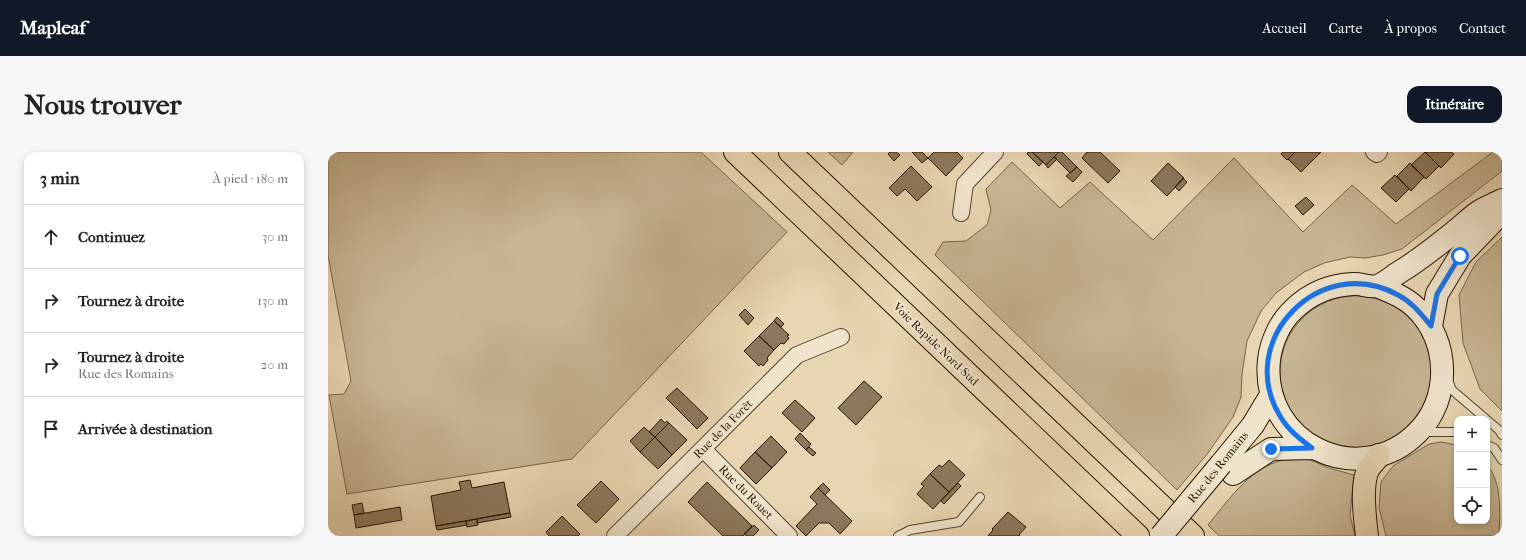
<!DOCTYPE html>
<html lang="fr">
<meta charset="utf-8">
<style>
:root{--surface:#fff;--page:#f6f6f6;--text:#222;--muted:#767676;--line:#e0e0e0;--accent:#111827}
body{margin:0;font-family:"IM FELL French Canon",serif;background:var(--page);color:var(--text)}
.controls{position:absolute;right:12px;bottom:12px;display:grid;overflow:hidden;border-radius:8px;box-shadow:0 2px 6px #0003}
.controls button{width:36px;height:36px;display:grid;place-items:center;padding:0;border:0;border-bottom:1px solid var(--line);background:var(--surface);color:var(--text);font:20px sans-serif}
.stop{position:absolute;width:12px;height:12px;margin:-9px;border:3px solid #1a73e8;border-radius:50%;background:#fff}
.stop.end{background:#1a73e8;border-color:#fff;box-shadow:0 1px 4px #0008}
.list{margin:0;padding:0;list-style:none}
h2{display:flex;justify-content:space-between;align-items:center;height:52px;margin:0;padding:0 16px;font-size:17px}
h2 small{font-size:13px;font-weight:400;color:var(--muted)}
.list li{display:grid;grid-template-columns:26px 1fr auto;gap:12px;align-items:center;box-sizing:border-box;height:64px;padding:0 16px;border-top:1px solid var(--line)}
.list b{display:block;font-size:15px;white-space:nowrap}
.list p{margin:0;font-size:13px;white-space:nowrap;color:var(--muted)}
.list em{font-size:13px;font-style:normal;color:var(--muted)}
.icon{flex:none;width:22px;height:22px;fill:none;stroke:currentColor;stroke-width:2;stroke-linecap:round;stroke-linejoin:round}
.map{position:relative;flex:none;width:1174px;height:384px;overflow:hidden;border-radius:12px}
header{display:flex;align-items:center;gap:24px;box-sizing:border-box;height:56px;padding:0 20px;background:var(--accent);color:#fff}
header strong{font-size:19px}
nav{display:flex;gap:22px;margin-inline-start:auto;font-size:14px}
.intro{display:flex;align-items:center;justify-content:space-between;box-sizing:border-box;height:96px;padding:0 24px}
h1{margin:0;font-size:28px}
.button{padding:10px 18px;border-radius:12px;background:var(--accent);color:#fff;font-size:14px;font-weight:700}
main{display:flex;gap:24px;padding:0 24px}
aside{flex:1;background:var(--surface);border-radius:12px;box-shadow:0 2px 6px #0003}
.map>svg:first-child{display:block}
.green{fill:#c7b593;stroke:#78644a}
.building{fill:#8c795d;stroke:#291402}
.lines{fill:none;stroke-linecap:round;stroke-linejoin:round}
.service-casing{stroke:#58442e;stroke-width:10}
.minor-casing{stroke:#58442e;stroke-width:18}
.secondary-casing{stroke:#291402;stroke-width:24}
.trunk-casing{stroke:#291402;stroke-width:24}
.service{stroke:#efe4cc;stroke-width:8}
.minor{stroke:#efe4cc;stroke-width:16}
.secondary{stroke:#efe4cc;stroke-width:22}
.trunk{stroke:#e7d6b1;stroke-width:22}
.secondary-bridge-casing{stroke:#291402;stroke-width:24;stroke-linecap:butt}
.secondary-bridge{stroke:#efe4cc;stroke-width:22}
.route{stroke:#1a73e8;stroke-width:5}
.labels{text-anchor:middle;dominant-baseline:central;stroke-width:4;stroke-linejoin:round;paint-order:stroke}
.street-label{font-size:12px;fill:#291402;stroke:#efe4cc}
</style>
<header>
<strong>Mapleaf</strong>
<nav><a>Accueil</a><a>Carte</a><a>À propos</a><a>Contact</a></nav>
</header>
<div class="intro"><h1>Nous trouver</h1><a class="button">Itinéraire</a></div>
<main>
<aside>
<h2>3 min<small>À pied · 180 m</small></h2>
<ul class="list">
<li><svg class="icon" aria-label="ahead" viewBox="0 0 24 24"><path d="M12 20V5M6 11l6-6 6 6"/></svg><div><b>Continuez</b></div><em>30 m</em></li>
<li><svg class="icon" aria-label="right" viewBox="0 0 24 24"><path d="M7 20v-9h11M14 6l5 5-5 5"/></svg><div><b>Tournez à droite</b></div><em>130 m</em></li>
<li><svg class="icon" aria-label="right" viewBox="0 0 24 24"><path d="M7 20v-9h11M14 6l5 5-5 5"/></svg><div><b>Tournez à droite</b><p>Rue des Romains</p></div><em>20 m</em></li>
<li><svg class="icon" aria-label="arrive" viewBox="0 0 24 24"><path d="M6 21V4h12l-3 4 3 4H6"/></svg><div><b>Arrivée à destination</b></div></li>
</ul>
</aside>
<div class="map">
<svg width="1174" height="384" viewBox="0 0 1174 384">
<rect width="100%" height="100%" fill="#e7d6b1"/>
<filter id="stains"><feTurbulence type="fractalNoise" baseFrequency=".005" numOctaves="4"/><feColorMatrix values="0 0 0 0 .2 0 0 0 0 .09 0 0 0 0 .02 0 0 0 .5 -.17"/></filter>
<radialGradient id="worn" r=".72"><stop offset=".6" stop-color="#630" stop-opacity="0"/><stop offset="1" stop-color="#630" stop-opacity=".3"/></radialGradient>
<path class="green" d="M0 0H373L459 80 244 307 19 342 1 243 16 242 23 229 0 103Z
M500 0H525L514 13Z
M1165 0H1174V19L1074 97 1055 103 1037 106 1022 105 996 111 976 120 948 141 933 159 919 189 914 222 913 245 905 265 880 301 849 338 607 103 615 90 638 89 659 73 663 58 658 37 684 10 732 56 762 30 825 88 906 6 975 80 1024 33 1068 72Z
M1174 85V259L1152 237 1135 191 1131 143 1148 110Z
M952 220a76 76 0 1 1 152 0a76 76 0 1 1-152 0Z
M1113 290 1129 293V369H1159V313C1174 331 1172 358 1171 384H1058L1051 356 1053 330 1065 314 1101 292Z
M980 307 1001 316 1026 323 1022 363 1027 384H891L880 373C900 349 919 319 951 309 960 307 971 308 980 307Z"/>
<path class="building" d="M562 0H568L572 3 566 9 560 2Z
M584 0H594L600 6 594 11Z
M606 0H629L635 6 618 24 600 6Z
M700 0H704L715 10 711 14 699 2Z
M704 0H731L718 13Z
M731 0H734L749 15 742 21 726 5Z
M759 0H772L792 19 780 31 754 6Z
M955 0H967L959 8 953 2Z
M967 0H993L973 20 960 7Z
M1097 0 1111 14 1098 27 1083 13Z
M1099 0H1123L1126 2 1113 16 1098 1Z
M726 5 729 7 720 16 718 13Z
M840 11 856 26 839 44 823 29Z
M1082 11 1096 25 1083 39 1069 24Z
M583 14 604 35 589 49 577 37 569 44 561 36Z
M749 15 754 20 745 30 738 24Z
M1067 23 1081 37 1068 50 1053 36Z
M855 26 859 30 851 39 847 35Z
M978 45 986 53 975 63 967 54Z
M417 157 426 166 420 173 411 163Z
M449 165 456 172 453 175 446 169Z
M446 169 461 183 459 184 461 186 456 192 453 191 446 198 431 184Z
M431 184 446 198 439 206 440 208 435 214 433 212 431 214 416 199Z
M536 229 554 245 528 273 510 256Z
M349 236 380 266 369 277 338 246Z
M467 248 487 266 474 280 454 261Z
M333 267 337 271 339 269 341 271 327 285 321 280Z
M341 271 359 288 344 303 327 285Z
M316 275 327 285 312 300 302 289Z
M472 281 483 292 478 298 467 287Z
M443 284 459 300 444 316 427 300Z
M327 285 344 303 330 317 312 300Z
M481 295 488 301 485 304 478 298Z
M427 300 444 316 428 332 412 316Z
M621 308 637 323 621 340 602 322 611 313 614 315Z
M602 322 621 340 605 357 589 342 596 334 593 332Z
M142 328 144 336 176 330 182 361 108 374 103 344 133 338 131 330Z
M273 329 291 347 268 371 249 353Z
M379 330 424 374 415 384H395L360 350Z
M495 331 502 338 497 343 490 336Z
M630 331 633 334 616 352 613 349Z
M490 336 524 369 512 382 501 371H491L478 384 468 374 489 352 482 345Z
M34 351 36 361 26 363 24 353Z
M72 355 74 368 28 376 26 363Z
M680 360 698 375 691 383 692 384H660L665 378 664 377Z
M182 361 183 365 149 371V367Z
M234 364 252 382 250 384H221L218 380Z
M149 367 150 373 139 375 138 369Z
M138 369 139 373 109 378 108 374Z
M426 373 431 378 425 384H419L416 382Z"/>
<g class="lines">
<g class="service-casing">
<path id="service" d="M1120 228 1124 238 1158 267
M1159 268 1171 278 1174 283
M1093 280H1129
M1159 293 1166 296 1174 308
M570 384 582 378 631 370 652 345"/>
</g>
<g class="minor-casing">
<path id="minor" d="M1046 0 1049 2 1051 0
M633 61 637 32 667 0
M375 297 461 384
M287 384 469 203 513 185"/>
</g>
<g class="secondary-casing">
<path id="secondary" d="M1049 134C1063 140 1077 145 1088 156 1122 189 1123 247 1090 280 1031 340 932 291 941 208 943 190 952 170 965 158 981 142 1002 133 1025 132 1032 131 1042 136 1049 134 1056 132 1064 125 1070 121 1092 108 1111 92 1130 77 1137 71 1144 64 1152 59 1158 55 1167 52 1174 48
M1103 174 1109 142 1132 104 1174 60
M893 312 925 273 943 243
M905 322 943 297 984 296"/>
</g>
<g class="trunk-casing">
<path id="trunk" d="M407 0 810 384
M462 0 865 384
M1039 384C1037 367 1032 331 1041 316 1044 312 1048 308 1051 303"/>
</g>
<use href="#service" class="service"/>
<use href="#minor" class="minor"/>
<use href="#secondary" class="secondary"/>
<use href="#trunk" class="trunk"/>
<g class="secondary-bridge-casing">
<path id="secondary-bridge" d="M833 384 893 312"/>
</g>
<use href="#secondary-bridge" class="secondary-bridge"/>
</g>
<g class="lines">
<path class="route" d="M943 297 984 296C972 287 960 278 952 264 906 188 993 100 1070 143 1084 150 1093 162 1103 174L1109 142 1132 104"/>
</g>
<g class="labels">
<g class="street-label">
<text transform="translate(608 192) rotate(44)">Voie Rapide Nord-Sud</text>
<text transform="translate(395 277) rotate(-45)">Rue de la Forêt</text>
<text transform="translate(890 315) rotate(-51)">Rue des Romains</text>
<text transform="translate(418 340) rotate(45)">Rue du Rouet</text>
</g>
</g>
<rect width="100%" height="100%" filter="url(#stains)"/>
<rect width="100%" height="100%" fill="url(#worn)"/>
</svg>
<div class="controls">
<button>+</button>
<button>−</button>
<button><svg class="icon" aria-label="locate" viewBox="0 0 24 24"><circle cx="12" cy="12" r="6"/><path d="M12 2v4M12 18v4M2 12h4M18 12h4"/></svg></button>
</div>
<div class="stop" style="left:1132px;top:104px"></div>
<div class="stop end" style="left:943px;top:297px"></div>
</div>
</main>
